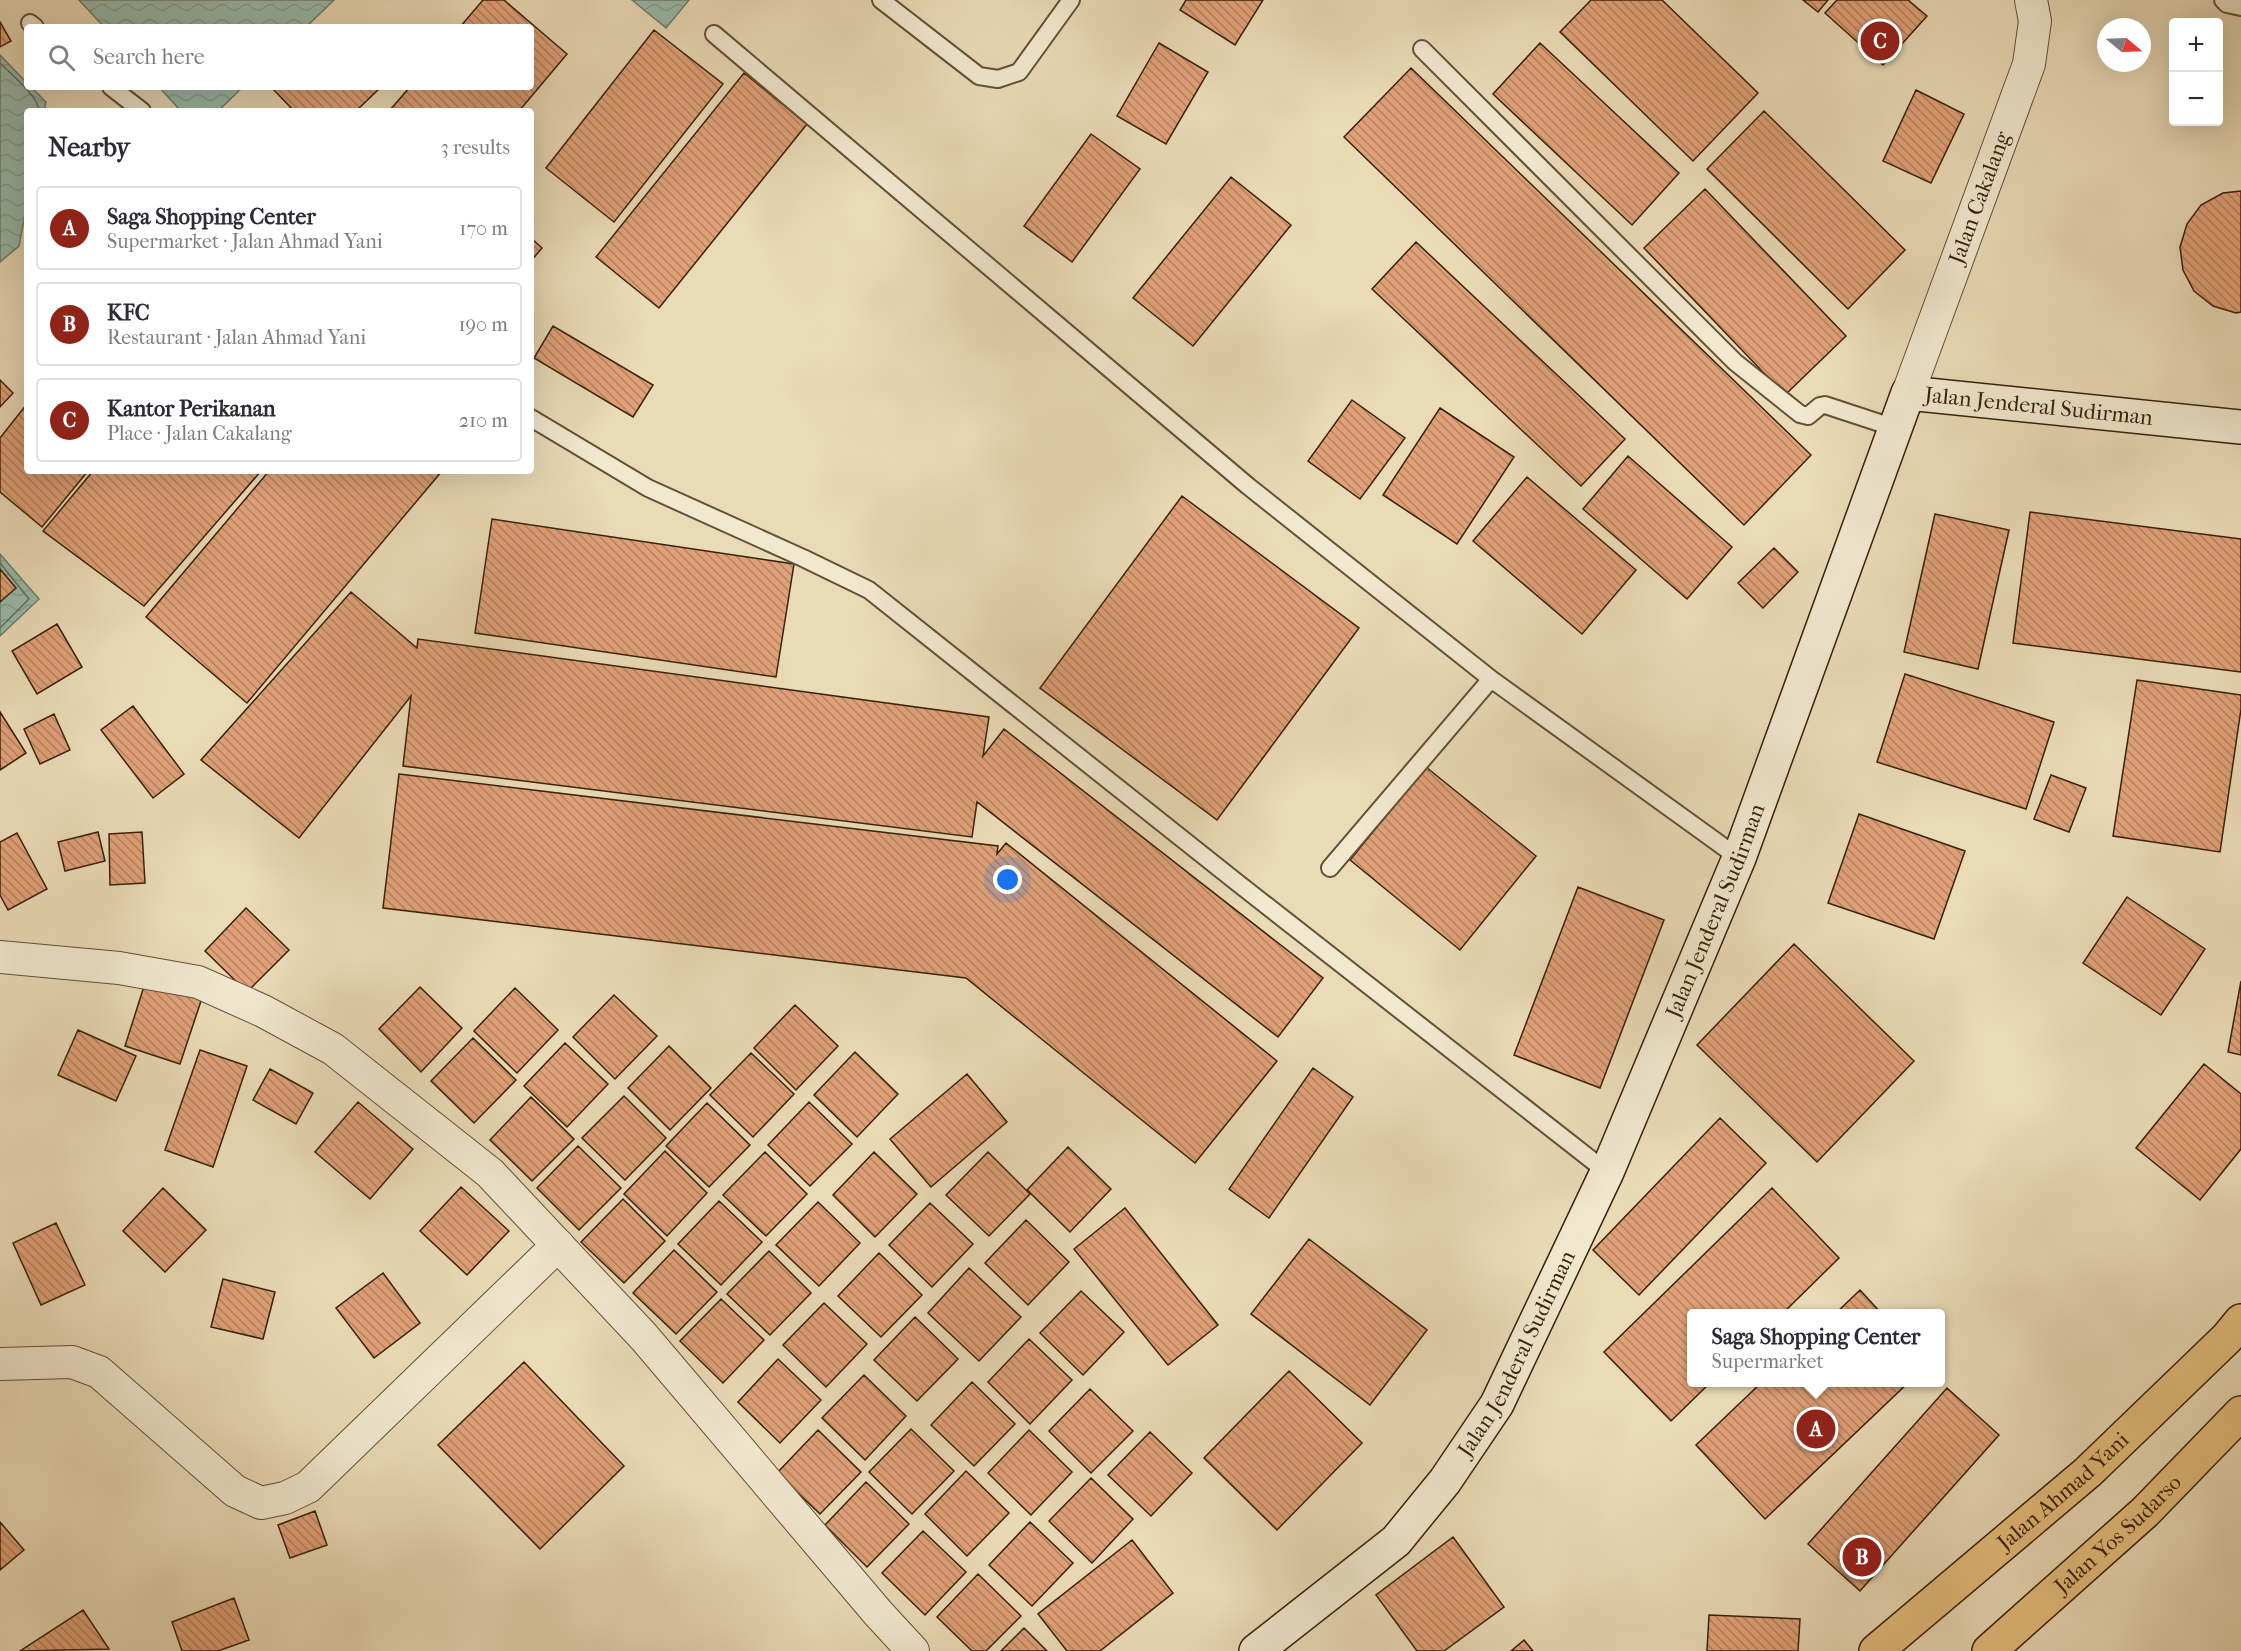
<!DOCTYPE html>
<meta charset="utf-8">
<style>
:root{--surface:#fff;--page:#f2f2f3;--text:#2b2b33;--muted:#7c7c81;--line:#e1e1e2;--accent:#8f2418}
body{margin:0;font-family:"IM FELL French Canon",serif;background:var(--page);color:var(--text)}
.controls{position:absolute;right:18px;top:18px;display:grid;overflow:hidden;border-radius:6px;box-shadow:0 6px 24px #0002}
.controls button{width:54px;height:54px;display:grid;place-items:center;padding:0;border:0;border-bottom:2px solid var(--line);background:var(--surface);color:var(--text);font:30px sans-serif}
.compass{position:absolute;left:2097px;top:18px;width:54px;height:54px;border-radius:50%;background:var(--surface);box-shadow:0 6px 24px #0002;rotate:109deg}
.you{position:absolute;left:1008px;top:880px;width:21px;height:21px;margin:-15px;border:4px solid #fff;border-radius:50%;background:#1a73e8;box-shadow:0 0 0 9px #1a73e833}
.badge{display:grid;place-items:center;width:39px;height:39px;border-radius:50%;background:var(--accent);color:#fff;font-size:20px;font-weight:700}
.pin{position:absolute;translate:-50% -50%;border:3px solid #fff;box-shadow:0 2px 6px #0006}
.popup{position:absolute;left:1687px;top:1309px;width:258px;height:78px;box-sizing:border-box;display:grid;place-content:center;border-radius:6px;background:var(--surface);filter:drop-shadow(0 2px 4px #0005);font-size:20px;white-space:nowrap;color:var(--muted)}
.popup b{font-size:22px;color:var(--text)}
.popup::after{content:'';position:absolute;left:50%;top:100%;margin-left:-12px;border:12px solid transparent;border-top-color:var(--surface)}
.list{margin:0;padding:0;list-style:none}
h2{display:flex;justify-content:space-between;align-items:center;height:78px;margin:0;padding:0 24px;font-size:26px}
h2 small{font-size:20px;font-weight:400;color:var(--muted)}
.list li{display:grid;grid-template-columns:39px 1fr auto;gap:18px;align-items:center;box-sizing:border-box;height:84px;margin:0 12px 12px;padding:0 12px;border:2px solid var(--line);border-radius:6px}
.list b{display:block;font-size:22px;white-space:nowrap}
.list p{margin:0;font-size:20px;white-space:nowrap;color:var(--muted)}
.list em{font-size:20px;font-style:normal;color:var(--muted)}
.icon{flex:none;width:33px;height:33px;fill:none;stroke:currentColor;stroke-width:2;stroke-linecap:round;stroke-linejoin:round}
.map{position:relative;flex:none;width:2241px;height:1651px;overflow:hidden}
.search{position:absolute;background:var(--surface);box-shadow:0 6px 24px #0002;left:24px;top:24px;width:510px;height:66px;display:flex;align-items:center;gap:15px;box-sizing:border-box;padding:0 21px;border-radius:6px;color:var(--muted);font-size:22px}
.panel{position:absolute;background:var(--surface);box-shadow:0 6px 24px #0002;left:24px;top:108px;width:510px;height:366px;border-radius:6px}
.map>svg:first-child{display:block}
.water{fill:url(#water-waves);stroke:#727d6a;stroke-width:1.5}
.lines{fill:none;stroke-linecap:round;stroke-linejoin:round}
.shore{stroke:#686e5a;stroke-width:1.5}
.building{fill:url(#building-back-hatch);stroke:#382108;stroke-width:1.5}
.lane-casing{stroke:#645034;stroke-width:20}
.street-casing{stroke:#645034;stroke-width:34}
.secondary-casing{stroke:#382108;stroke-width:36}
.highway-casing{stroke:#382108;stroke-width:36}
.lane{stroke:#f1e8d0;stroke-width:16}
.street{stroke:#f1e8d0;stroke-width:32}
.secondary{stroke:#f1e8d0;stroke-width:33}
.highway{stroke:#e5be7c;stroke-width:33}
.labels{text-anchor:middle;dominant-baseline:central;stroke-width:4.5;stroke-linejoin:round;paint-order:stroke}
.street-label{font-size:22px;fill:#382108;stroke:#f1e8d0}
</style>
<div class="map">
<svg width="2241" height="1651" viewBox="0 0 2241 1651">
<defs>
<pattern id="water-waves" width="16" height="10" patternUnits="userSpaceOnUse" patternTransform="scale(1.5)"><rect width="16" height="10" fill="#98bbac"/><path d="M0 5q4-4 8 0t8 0" fill="none" stroke="#84a092"/></pattern>
<pattern id="building-back-hatch" width="6" height="6" patternUnits="userSpaceOnUse" patternTransform="scale(1.5)"><rect width="6" height="6" fill="#e0a178"/><path d="M-1 5l2 2M0 0l6 6M5-1l2 2" fill="none" stroke="#b78360"/></pattern>
</defs>
<rect width="100%" height="100%" fill="#eadbb7"/>
<filter id="stains"><feTurbulence type="fractalNoise" baseFrequency=".00333" numOctaves="4"/><feColorMatrix values="0 0 0 0 .2 0 0 0 0 .09 0 0 0 0 .02 0 0 0 .5 -.17"/></filter>
<radialGradient id="worn" r=".72"><stop offset=".6" stop-color="#630" stop-opacity="0"/><stop offset="1" stop-color="#630" stop-opacity=".3"/></radialGradient>
<path class="water" d="M79 0H334L306 27H104Z
M632 0H689L666 28Z
M0 55 27 83V87H31L46 102 44 111H27V204L19 246 0 262Z
M159 87H243L218 111H181Z
M0 554 39 599 0 636Z"/>
<g class="lines">
<path class="shore" d="M0 63C11 74 39 97 39 111
M0 563 29 599 0 628"/>
</g>
<path class="building" d="M483 0H504L567 54 519 111H389L410 87H531V27H460Z
M1186 0H1263L1235 45 1180 10Z
M1591 0H1662L1758 93 1693 161 1560 32Z
M1803 0H1828L1818 12Z
M1837 0H1908L1927 16 1883 65 1825 13Z
M0 22 11 41 0 47Z
M654 30 723 84 614 222 546 168Z
M1159 43 1208 72 1166 144 1117 116Z
M1540 43 1679 173 1632 225 1493 94Z
M1411 68 1811 455 1744 525 1344 137Z
M744 73 807 124 659 308 596 257Z
M277 87H381L356 111H294L274 90Z
M1916 90 1964 114 1931 183 1883 161Z
M1764 111 1905 250 1848 309 1707 169Z
M1091 134 1140 169 1072 262 1024 226Z
M1231 177 1291 225 1193 346 1133 298Z
M1705 189 1846 336 1785 395 1644 248Z
M2241 191V312L2236 313 2213 306 2194 291 2183 270 2180 247 2187 224 2201 205 2223 193Z
M531 238 542 248 531 261Z
M1416 242 1625 439 1581 486 1372 289Z
M553 326 653 385 633 417 534 358Z
M0 380 13 393 0 407Z
M1352 400 1405 438 1360 499 1308 461Z
M27 404V471H88L42 527 0 492V438Z
M1440 408 1514 457 1457 544 1383 495Z
M1628 456 1732 547 1687 599 1583 509Z
M93 471H261L144 606 43 531Z
M269 471H442L247 703 146 617Z
M1527 477 1636 570 1582 634 1473 541Z
M1182 496 1359 628 1217 820 1040 688Z
M2030 512 2241 539V672L2013 643Z
M1935 514 2009 530 1978 669 1904 652Z
M492 519 794 564 776 677 475 633Z
M1774 548 1798 572 1763 608 1738 583Z
M0 569 16 588 0 602Z
M351 592 417 648 418 639 989 717 983 756 1004 729 1323 978 1278 1037 977 802 972 837 403 766 411 696 299 838 201 760Z
M57 624 82 667 37 694 12 651Z
M1905 674 2054 722 2026 809 1877 762Z
M2137 680 2241 695V709L2220 852 2113 836Z
M133 706 184 774 153 798 101 730Z
M0 712 26 753 0 770Z
M54 714 70 750 40 764 24 729Z
M1426 767 1536 856 1460 950 1350 860Z
M399 774 998 846 997 854 1006 843 1277 1061 1195 1163 966 978 383 908Z
M2051 775 2086 788 2069 832 2034 819Z
M1859 814 1965 851 1934 939 1828 903Z
M98 832 105 861 65 871 58 842Z
M142 832 145 883 110 885 109 834Z
M17 833 47 889 8 910 0 895V842Z
M1578 887 1664 920 1600 1088 1514 1055Z
M2127 897 2205 949 2161 1015 2083 963Z
M246 908 289 950 247 992 205 951Z
M1794 944 1914 1061 1817 1162 1697 1045Z
M146 980 202 998 180 1064 125 1046Z
M2241 981V1055L2228 1052Z
M420 987 462 1028 421 1072 379 1029Z
M515 988 558 1030 517 1073 474 1031Z
M614 995 657 1036 615 1079 573 1037Z
M795 1005 838 1046 796 1090 754 1048Z
M78 1030 136 1056 116 1101 58 1075Z
M473 1038 516 1080 474 1123 431 1081Z
M565 1043 608 1084 567 1127 524 1086Z
M669 1046 711 1088 670 1130 628 1088Z
M200 1050 247 1066 213 1167 165 1150Z
M855 1052 898 1094 857 1137 814 1095Z
M751 1053 794 1094 753 1137 710 1095Z
M2204 1064 2241 1094V1149L2200 1200 2136 1148Z
M1313 1068 1353 1097 1269 1218 1229 1189Z
M270 1069 313 1093 296 1124 253 1100Z
M967 1074 1007 1122 931 1187 890 1139Z
M624 1096 666 1138 625 1180 582 1138Z
M531 1097 574 1139 532 1181 490 1140Z
M358 1102 413 1149 370 1199 315 1152Z
M809 1102 852 1144 810 1186 768 1145Z
M707 1103 750 1145 709 1187 666 1146Z
M1720 1118 1766 1163 1639 1295 1593 1250Z
M578 1146 621 1188 579 1230 537 1188Z
M1068 1147 1111 1189 1070 1232 1027 1190Z
M665 1151 707 1193 667 1236 624 1194Z
M765 1152 807 1194 766 1236 723 1195Z
M874 1152 917 1194 875 1237 833 1195Z
M988 1152 1030 1194 989 1236 946 1195Z
M461 1187 509 1231 467 1275 420 1231Z
M163 1188 206 1230 165 1272 123 1231Z
M1772 1188 1839 1258 1782 1314H1692V1382H1711L1671 1421 1604 1352Z
M623 1199 665 1241 624 1283 581 1242Z
M719 1201 762 1242 721 1285 678 1244Z
M818 1202 860 1243 819 1286 776 1245Z
M930 1203 973 1244 932 1287 889 1245Z
M1125 1208 1218 1325 1168 1365 1074 1249Z
M1026 1220 1069 1262 1028 1305 985 1263Z
M56 1223 85 1285 41 1305 13 1243Z
M1309 1239 1427 1330 1370 1405 1251 1314Z
M674 1250 717 1292 676 1334 633 1293Z
M769 1251 811 1293 770 1335 727 1294Z
M879 1253 922 1295 881 1337 838 1296Z
M969 1268 1021 1317 979 1361 928 1313Z
M383 1273 420 1323 374 1358 336 1308Z
M223 1279 275 1292 263 1339 211 1327Z
M1860 1290 1882 1314H1835Z
M1081 1291 1124 1332 1083 1375 1040 1333Z
M721 1299 764 1340 723 1383 680 1341Z
M824 1303 867 1344 826 1387 783 1345Z
M915 1317 958 1359 917 1401 874 1360Z
M1029 1339 1072 1380 1030 1424 988 1382Z
M778 1359 821 1400 780 1443 738 1402Z
M524 1362 624 1466 540 1549 438 1445Z
M1289 1371 1362 1443 1277 1530 1204 1458Z
M864 1375 906 1416 865 1460 822 1418Z
M972 1382 1015 1424 974 1466 931 1425Z
M1762 1382H1909L1765 1519 1696 1445Z
M1947 1388 1999 1435 1860 1591 1808 1544Z
M1090 1389 1133 1431 1091 1473 1049 1431Z
M911 1429 954 1471 912 1514 869 1472Z
M818 1430 861 1472 820 1514 777 1473Z
M1029 1430 1072 1472 1031 1515 988 1473Z
M1150 1432 1192 1473 1151 1516 1108 1475Z
M966 1471 1009 1513 967 1556 925 1514Z
M1091 1478 1133 1519 1092 1563 1049 1521Z
M866 1482 909 1524 867 1567 825 1525Z
M315 1511 327 1545 290 1558 278 1525Z
M0 1522 24 1550 0 1570Z
M1030 1522 1073 1563 1032 1606 989 1565Z
M923 1531 966 1572 925 1615 882 1573Z
M1453 1537 1504 1607 1444 1651H1417L1376 1595Z
M1132 1540 1173 1593 1100 1651H1067L1038 1614Z
M978 1574 1021 1616 986 1651H972L937 1617Z
M234 1598 249 1640 218 1651H182L172 1622Z
M83 1610 109 1649 20 1651Z
M1709 1615 1800 1619 1798 1651H1707Z
M1024 1628 1047 1651H1001Z
M1524 1640 1533 1651H1511Z"/>
<g class="lines">
<g class="lane-casing">
<path id="lane" d="M881 0 979 76 998 79 1019 72 1071 0
M2223 0 2227 4 2241 7
M30 23 35 27
M714 34 1248 486 1491 679 1739 858
M1422 49 1735 362 1800 414 1808 416 1820 406 1825 405 1895 428
M111 87 142 111
M531 418 648 488 803 558 869 590 1239 884 1607 1172
M1330 868 1491 679"/>
</g>
<g class="street-casing">
<g id="street">
<path id="s1" d="M1908 393 2029 64 2035 21 2031 0"/>
<path d="M0 957 119 968 198 982 263 1011 333 1049 490 1173 644 1337 878 1613 913 1651"/>
<path d="M0 1364 72 1362 99 1372 235 1491 261 1503 285 1498 308 1487 558 1245"/>
</g>
</g>
<g class="secondary-casing">
<g id="secondary">
<path id="s2" d="M1256 1651 1396 1541 1445 1481 1497 1404 1607 1172 1739 858 1908 393 2241 427"/>
</g>
</g>
<g class="highway-casing">
<g id="highway">
<path id="s3" d="M1876 1651 2088 1472 2227 1338 2241 1321"/>
<path id="s4" d="M1989 1651 2145 1512 2241 1413"/>
</g>
</g>
<use href="#lane" class="lane"/>
<use href="#street" class="street"/>
<use href="#secondary" class="secondary"/>
<use href="#highway" class="highway"/>
</g>
<g class="labels">
<g class="street-label">
<text stroke="none"><textPath href="#s1" startOffset="208">Jalan Cakalang</textPath></text>
<text stroke="none"><textPath href="#s2" startOffset="1572">Jalan Jenderal Sudirman</textPath></text>
<text stroke="none"><textPath href="#s2" startOffset="888">Jalan Jenderal Sudirman</textPath></text>
<text stroke="none"><textPath href="#s2" startOffset="402">Jalan Jenderal Sudirman</textPath></text>
<text stroke="none"><textPath href="#s3" startOffset="246">Jalan Ahmad Yani</textPath></text>
<text stroke="none"><textPath href="#s4" startOffset="174">Jalan Yos Sudarso</textPath></text>
</g>
</g>
<rect width="100%" height="100%" filter="url(#stains)"/>
<rect width="100%" height="100%" fill="url(#worn)"/>
</svg>
<div class="controls">
<button>+</button>
<button>−</button>
</div>
<svg class="compass" viewBox="-18 -18 36 36"><path d="M0-13l5 13h-10z" fill="#e53935"/><path d="M0 13l5-13h-10z" fill="#7c7c81"/></svg>
<div class="you"></div>
<div class="pin badge" style="left:1816px;top:1429px">A</div>
<div class="popup"><b>Saga Shopping Center</b>Supermarket</div>
<div class="pin badge" style="left:1862px;top:1557px">B</div>
<div class="pin badge" style="left:1880px;top:41px">C</div>
<div class="search"><svg class="icon" aria-label="search" viewBox="0 0 24 24"><circle cx="10" cy="10" r="6"/><path d="M15 15l6 6"/></svg>Search here</div>
<section class="panel">
<h2>Nearby<small>3 results</small></h2>
<ul class="list">
<li><span class="badge">A</span><div><b>Saga Shopping Center</b><p>Supermarket · Jalan Ahmad Yani</p></div><em>170 m</em></li>
<li><span class="badge">B</span><div><b>KFC</b><p>Restaurant · Jalan Ahmad Yani</p></div><em>190 m</em></li>
<li><span class="badge">C</span><div><b>Kantor Perikanan</b><p>Place · Jalan Cakalang</p></div><em>210 m</em></li>
</ul>
</section>
</div>
